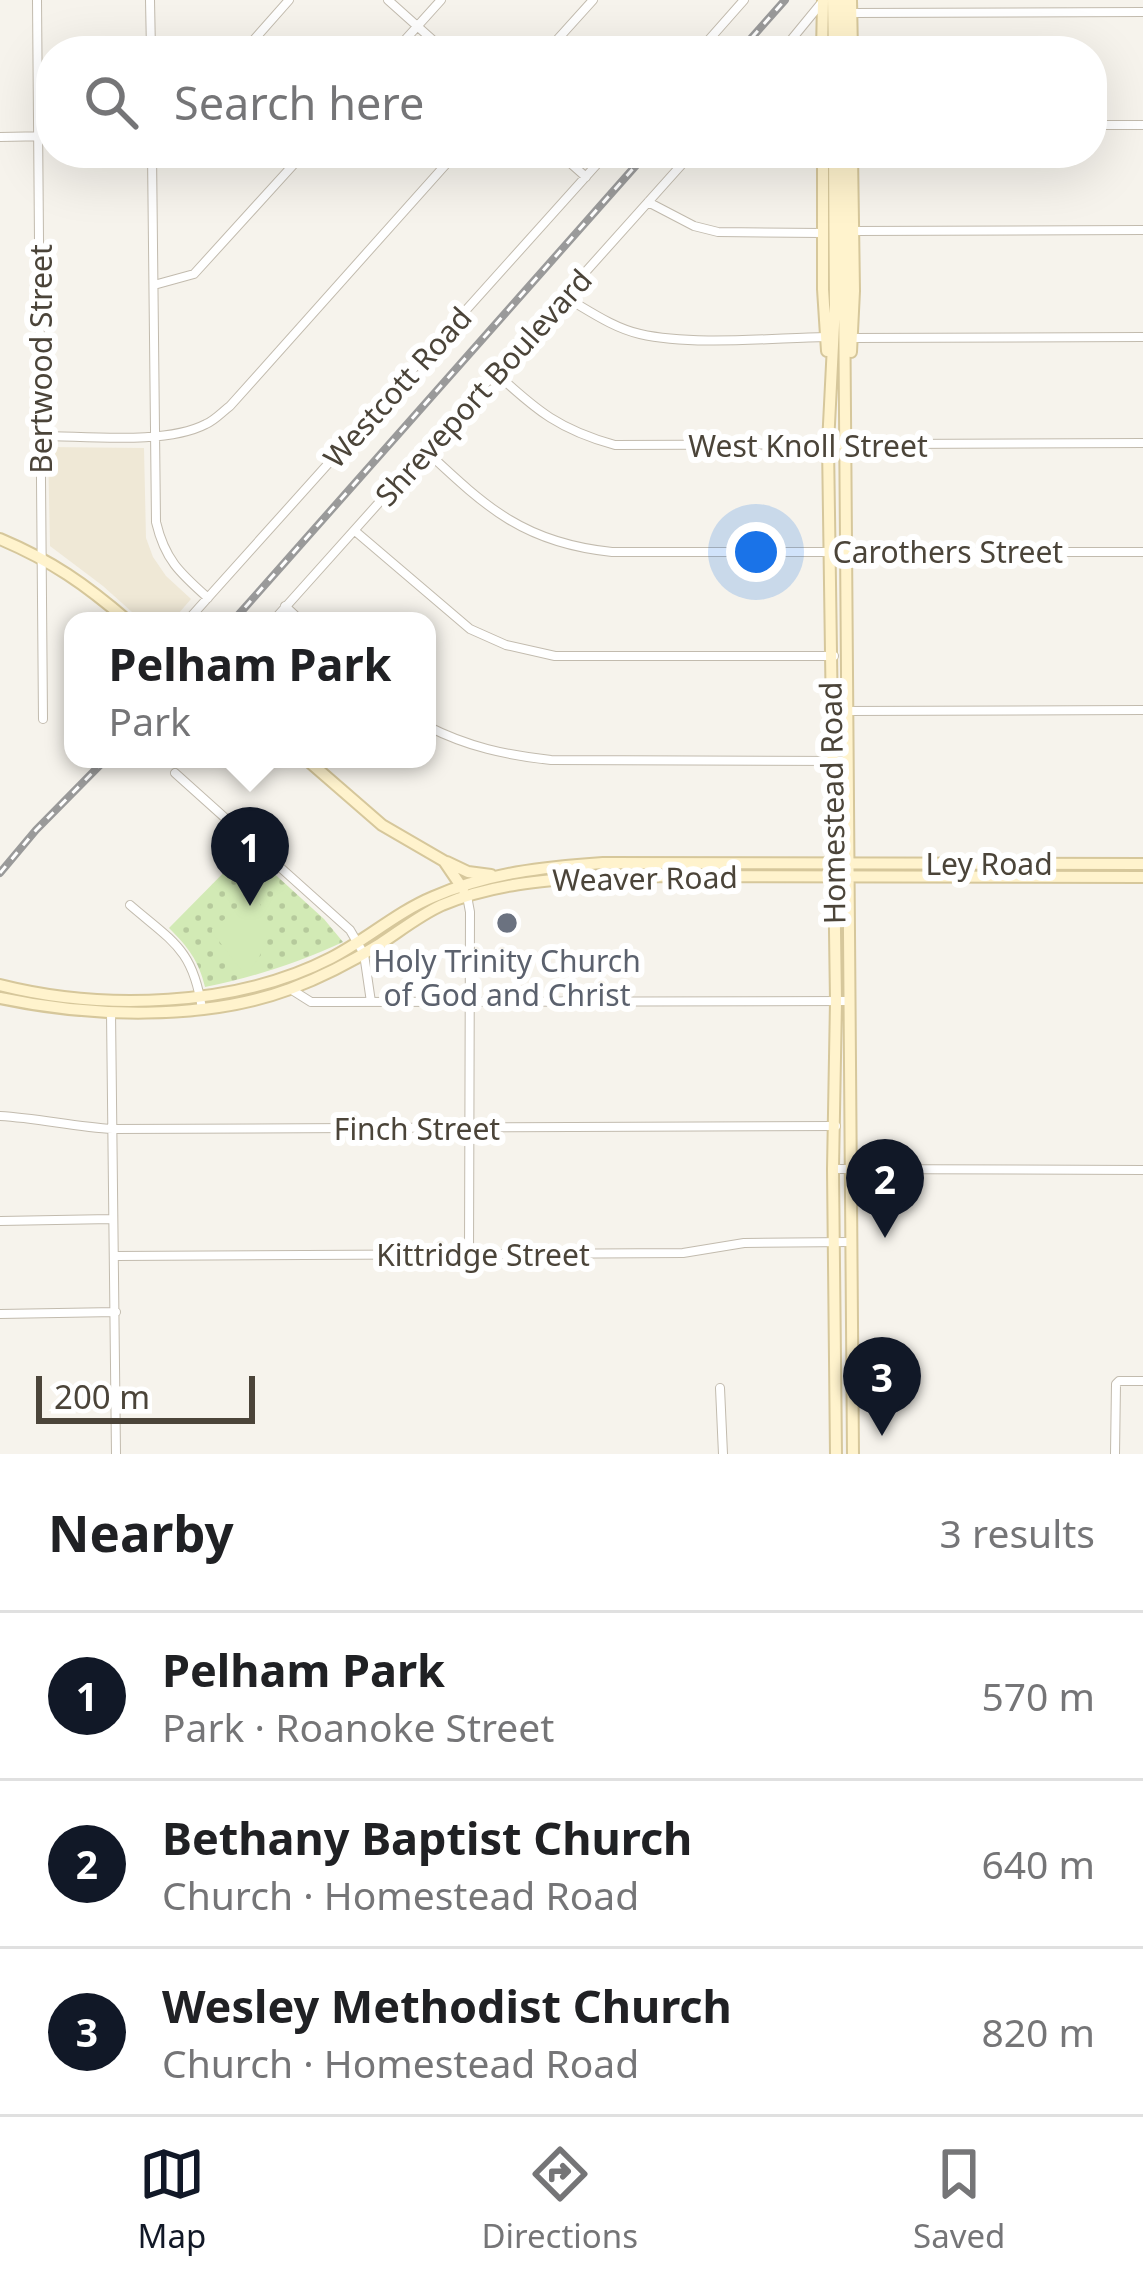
<!DOCTYPE html>
<meta charset="utf-8">
<style>
:root{--surface:#fff;--page:#f2f2f2;--text:#202124;--muted:#757577;--line:#e0e0e0;--accent:#111827}
body{margin:0;font-family:"Noto Sans",sans-serif;background:var(--page);color:var(--text)}
.scale{position:absolute;left:36px;bottom:30px;width:219px;box-sizing:border-box;padding-left:12px;border:6px solid #4b4439;border-top:0;font-size:33px;line-height:42px;white-space:nowrap;color:#4b4439;-webkit-text-stroke:9px #fff;paint-order:stroke}
.you{position:absolute;left:756px;top:552px;width:42px;height:42px;margin:-30px;border:9px solid #fff;border-radius:50%;background:#1a73e8;box-shadow:0 0 0 18px #1a73e833}
.badge{display:grid;place-items:center;width:78px;height:78px;border-radius:50%;background:var(--accent);color:#fff;font-size:39px;font-weight:700}
.pin{position:absolute;translate:-50% -99px;filter:drop-shadow(0 3px 6px #0008)}
.pin::after{content:'';position:absolute;top:63px;width:42px;height:36px;background:inherit;clip-path:polygon(0 0,100% 0,50% 100%)}
.popup{position:absolute;left:64px;top:612px;width:372px;height:156px;box-sizing:border-box;display:grid;place-content:center;border-radius:24px;background:var(--surface);filter:drop-shadow(0 3px 9px #0005);font-size:39px;white-space:nowrap;color:var(--muted)}
.popup b{font-size:45px;color:var(--text)}
.popup::after{content:'';position:absolute;left:50%;top:100%;margin-left:-24px;border:24px solid transparent;border-top-color:var(--surface)}
.list{margin:0;padding:0;list-style:none}
h2{display:flex;justify-content:space-between;align-items:center;height:156px;margin:0;padding:0 48px;font-size:51px}
h2 small{font-size:39px;font-weight:400;color:var(--muted)}
.list li{display:grid;grid-template-columns:78px 1fr auto;gap:36px;align-items:center;box-sizing:border-box;height:168px;padding:0 48px;border-top:3px solid var(--line)}
.list b{display:block;font-size:45px;white-space:nowrap}
.list p{margin:0;font-size:39px;white-space:nowrap;color:var(--muted)}
.list em{font-size:39px;font-style:normal;color:var(--muted)}
.icon{flex:none;width:66px;height:66px;fill:none;stroke:currentColor;stroke-width:2;stroke-linecap:round;stroke-linejoin:round}
.map{position:relative;flex:none;width:1143px;height:1454px;overflow:hidden}
.search{position:absolute;background:var(--surface);box-shadow:0 12px 48px #0002;left:36px;right:36px;top:36px;height:132px;display:flex;align-items:center;gap:30px;box-sizing:border-box;padding:0 42px;border-radius:48px;color:var(--muted);font-size:45px}
.sheet{height:660px;background:var(--surface)}
nav{display:flex;justify-content:space-around;align-items:center;box-sizing:border-box;height:168px;border-top:3px solid var(--line);background:var(--surface);font-size:33px;color:var(--muted)}
nav a{display:grid;justify-items:center;gap:6px}
nav .on{color:var(--accent)}
.map>svg:first-child{display:block}
.education{fill:#efe8d6}
.park{fill:url(#park-dots)}
.garden{fill:#d2eab5}
.lines{fill:none;stroke-linecap:round;stroke-linejoin:round}
.street-casing{stroke:#c2bbae;stroke-width:10}
.secondary-casing{stroke:#d6c79b;stroke-width:14}
.street{stroke:#fff;stroke-width:8}
.secondary{stroke:#fff3cd;stroke-width:10}
.rail-casing{stroke:#9a9a9a;stroke-width:8}
.rail{stroke:#fff;stroke-width:3;stroke-dasharray:9;stroke-linecap:butt}
.worship-dot{fill:#6b7280;stroke:#fff;stroke-width:4.5}
.labels{text-anchor:middle;dominant-baseline:central;stroke-width:12;stroke-linejoin:round;paint-order:stroke}
.street-label{font-size:30px;fill:#4b4439;stroke:#fff}
.worship-label{font-size:30px;fill:#5b616d;stroke:#fff}
</style>
<div class="map">
<svg width="1143" height="1454" viewBox="0 0 1143 1454">
<defs>
<pattern id="park-dots" width="8" height="8" patternUnits="userSpaceOnUse" patternTransform="scale(3)"><rect width="8" height="8" fill="#d2eab5"/><path d="M2 2h.1M6 6h.1" fill="none" stroke="#b6ca9c" stroke-width="1.8" stroke-linecap="round"/></pattern>
</defs>
<rect width="100%" height="100%" fill="#f6f3ec"/>
<path class="education" d="M48 447 144 448 146 538 153 557 166 576 191 599 172 621H142L103 586 50 546Z"/>
<path class="park" d="M247 849 324 919 343 942C298 963 254 977 205 987 199 961 188 947 169 928Z"/>
<path class="garden" d="M255 896C276 925 268 951 245 975L212 932V929Z"/>
<g class="lines">
<g class="street-casing">
<path id="street" d="M37 0 43 719
M150 0 151 51
M388 0 445 51
M852 13 1143 12
M244 51 289 0
M395 51 441 0
M547 51 593 0
M699 51 744 0
M782 51 823 1
M1092 125H1143
M0 137 51 136
M152 153 156 522C165 560 180 573 208 598
M559 153 586 177
M648 202 694 226 718 232 823 233
M853 231 1143 230
M154 285 194 274 304 153
M565 297C588 310 613 328 640 334 692 346 771 338 826 337
M853 338 1143 337
M496 373C537 411 560 430 615 445L1143 443
M40 436C87 436 166 445 206 424 215 420 222 412 230 406L456 153
M425 450C487 508 524 543 612 552H1143
M355 531 470 629 506 645 555 656H834
M285 606 301 621
M187 621 607 153
M273 621 692 153
M845 711 1143 710
M427 726C468 747 506 755 551 760L848 761
M175 773 350 930 364 954 371 1002
M467 896 470 912 469 1254
M130 905C173 942 193 949 202 1009
M292 990 311 1002H319L850 1001
M111 1012 116 1454
M0 1116C38 1118 75 1127 113 1129L836 1126
M833 1169 1143 1170
M0 1221 112 1219
M115 1256 683 1253 744 1243 850 1242
M0 1314 116 1312
M720 1388 723 1454
M1115 1454 1116 1384 1119 1381H1143"/>
</g>
<g class="secondary-casing">
<path id="secondary" d="M833 0 834 51
M843 0V51
M851 0 852 51
M822 51 823 1
M823 153V289L827 351
M834 153 835 305 828 444 836 1001 833 1169 836 1454
M843 153 853 1454
M851 352 854 291 852 153
M0 539C52 561 85 584 128 621
M306 759 382 825 444 861 463 889
M447 862 468 872 491 875
M0 985C103 1011 236 1007 331 958 366 940 397 912 433 897 488 873 544 867 603 863L1143 864
M0 998C89 1017 204 1021 290 989 322 977 351 962 380 944 400 931 420 915 442 905 494 883 548 880 604 876L1143 877"/>
</g>
<use href="#street" class="street"/>
<use href="#secondary" class="secondary"/>
<g class="rail-casing">
<path id="rail" d="M740 51 785 0
M233 621 647 153
M0 873 36 830 106 759"/>
</g>
<use href="#rail" class="rail"/>
</g>
<circle class="worship-dot" cx="507" cy="923" r="12"/>
<g class="labels">
<g class="street-label">
<text transform="translate(40 359) rotate(-90)">Bertwood Street</text>
<text transform="translate(397 387) rotate(-48)">Westcott Road</text>
<text transform="translate(483 387) rotate(-48)">Shreveport Boulevard</text>
<text x="808" y="445">West Knoll Street</text>
<text x="948" y="551">Carothers Street</text>
<text transform="translate(832 803) rotate(-91)">Homestead Road</text>
<text x="989" y="863">Ley Road</text>
<text transform="translate(645 878) rotate(-1)">Weaver Road</text>
<text x="417" y="1128">Finch Street</text>
<text x="483" y="1254">Kittridge Street</text>
</g>
<g class="worship-label">
<text x="507" y="960">Holy Trinity Church<tspan x="507" dy="34">of God and Christ</tspan></text>
</g>
</g>
</svg>
<div class="scale">200 m</div>
<div class="you"></div>
<div class="pin badge" style="left:250px;top:906px">1</div>
<div class="popup"><b>Pelham Park</b>Park</div>
<div class="pin badge" style="left:885px;top:1238px">2</div>
<div class="pin badge" style="left:882px;top:1436px">3</div>
<div class="search"><svg class="icon" aria-label="search" viewBox="0 0 24 24"><circle cx="10" cy="10" r="6"/><path d="M15 15l6 6"/></svg>Search here</div>
</div>
<section class="sheet">
<h2>Nearby<small>3 results</small></h2>
<ul class="list">
<li><span class="badge">1</span><div><b>Pelham Park</b><p>Park · Roanoke Street</p></div><em>570 m</em></li>
<li><span class="badge">2</span><div><b>Bethany Baptist Church</b><p>Church · Homestead Road</p></div><em>640 m</em></li>
<li><span class="badge">3</span><div><b>Wesley Methodist Church</b><p>Church · Homestead Road</p></div><em>820 m</em></li>
</ul>
</section>
<nav>
<a class="on"><svg class="icon" aria-label="map" viewBox="0 0 24 24"><path d="M3 6l6-2 6 2 6-2v14l-6 2-6-2-6 2zM9 4v14M15 6v14"/></svg>Map</a>
<a><svg class="icon" aria-label="directions" viewBox="0 0 24 24"><path d="M12 3l9 9-9 9-9-9zM9 14v-3h6M13 9l2 2-2 2"/></svg>Directions</a>
<a><svg class="icon" aria-label="saved" viewBox="0 0 24 24"><path d="M7 4h10v16l-5-4-5 4z"/></svg>Saved</a>
</nav>
